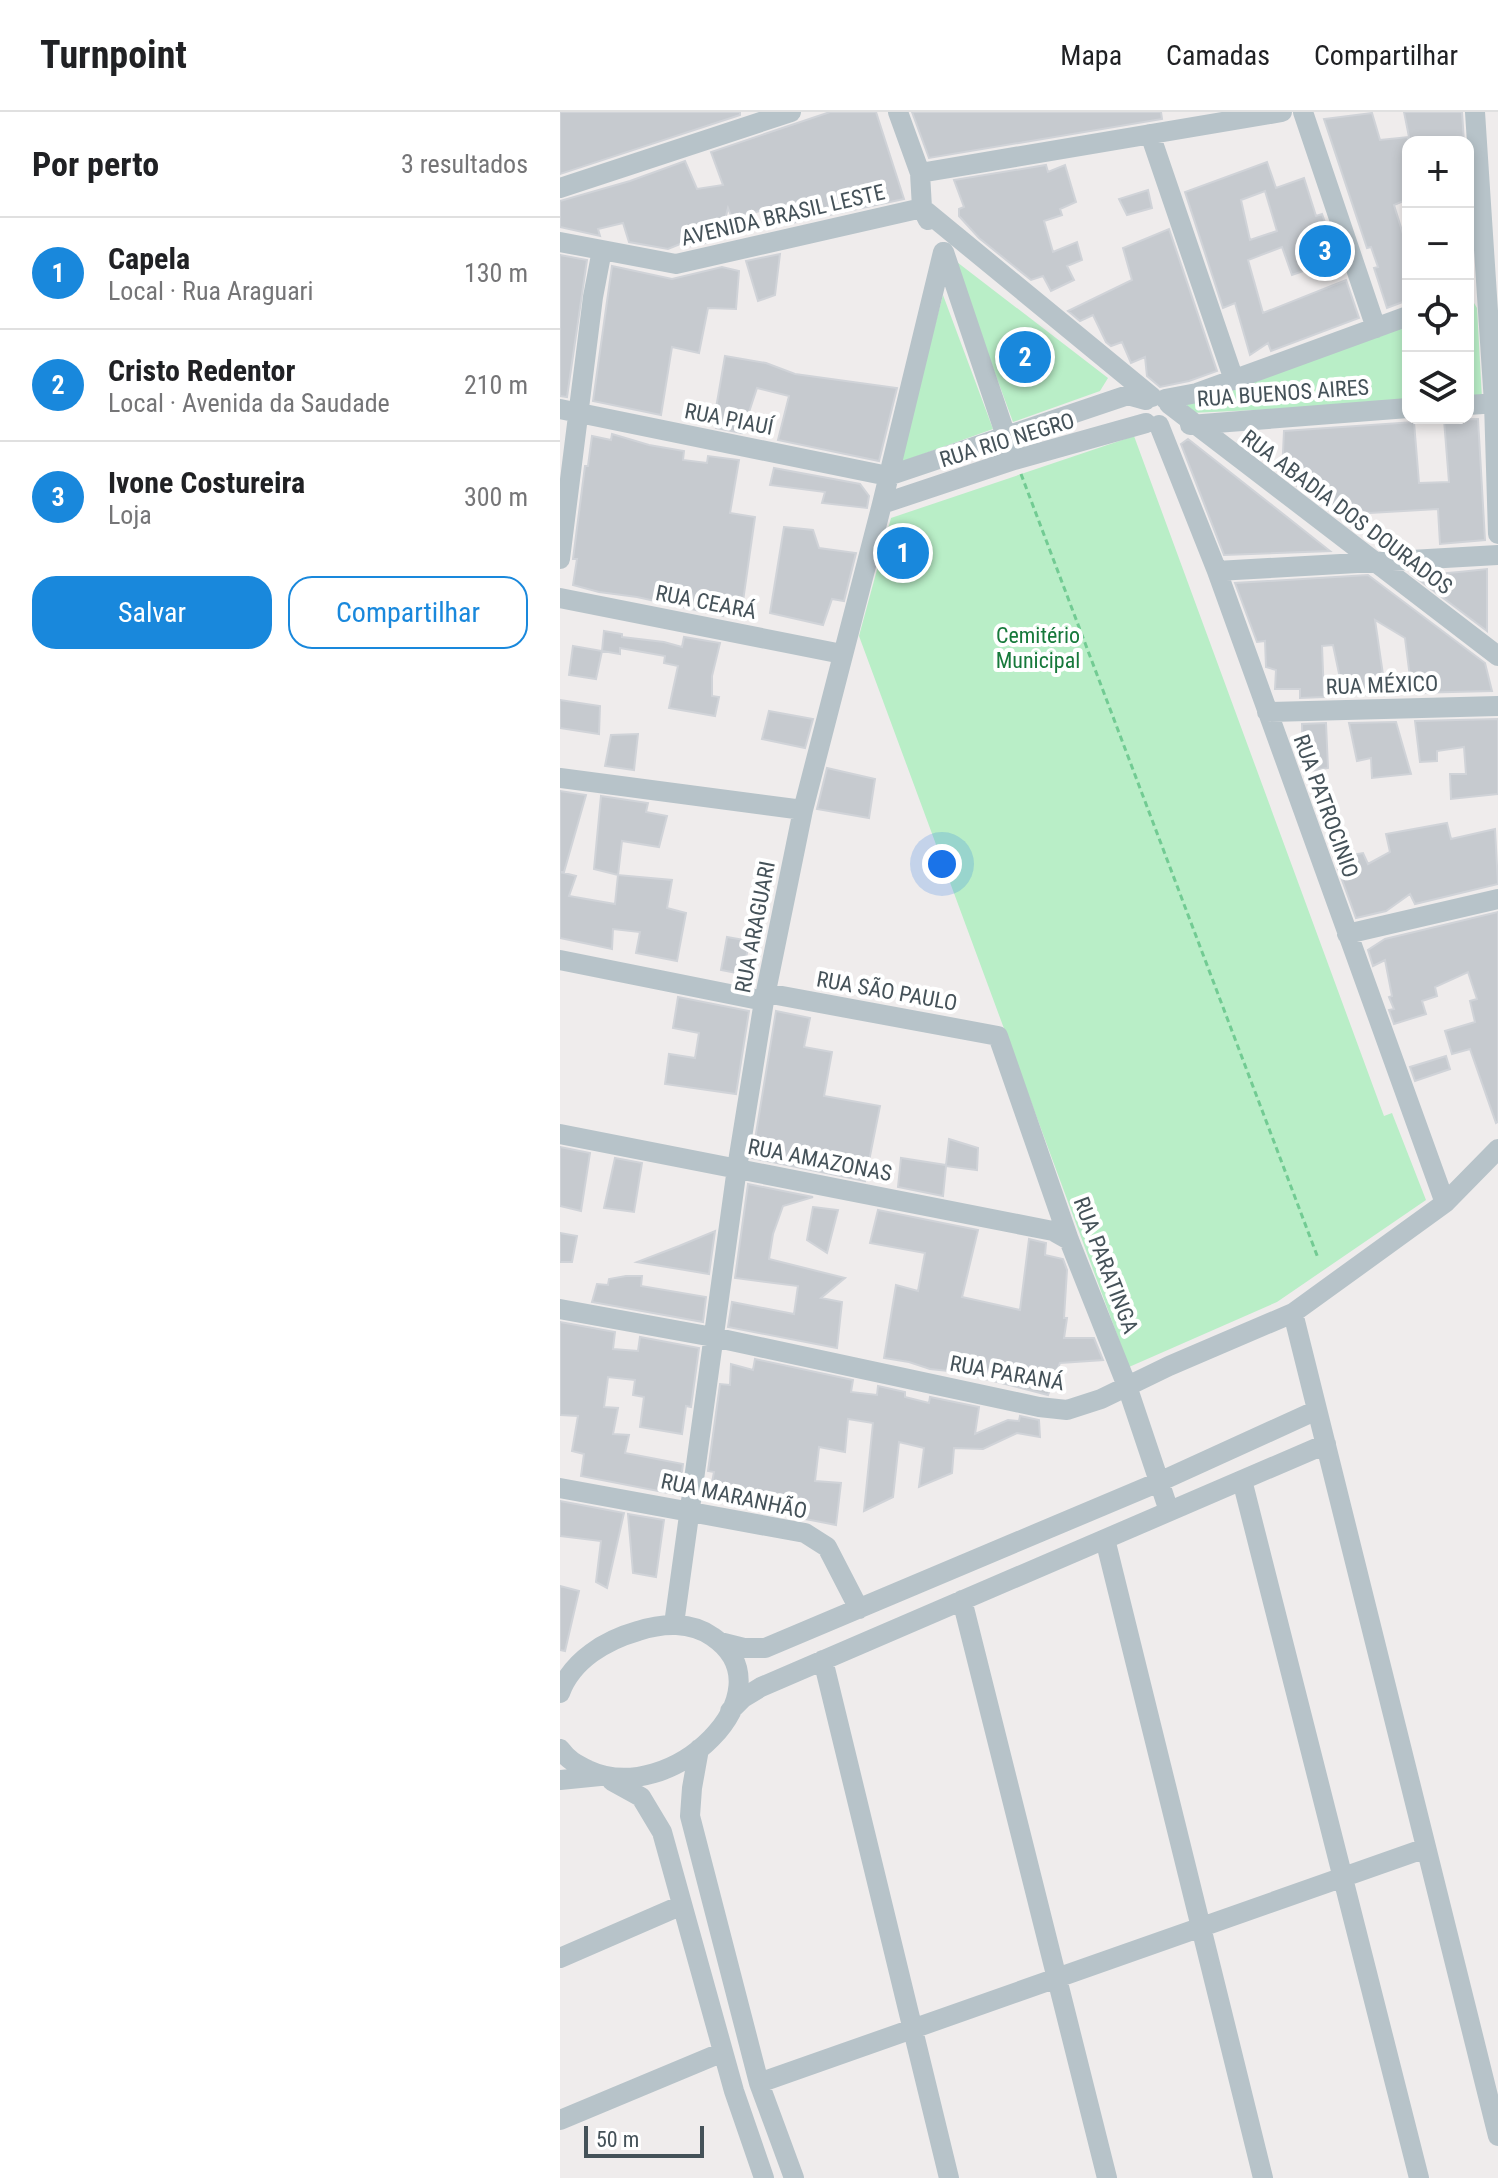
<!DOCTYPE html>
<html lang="pt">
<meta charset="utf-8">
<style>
:root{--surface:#fff;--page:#f6f6f6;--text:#202124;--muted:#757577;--line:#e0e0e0;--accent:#1988dc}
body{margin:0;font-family:"Roboto Condensed",sans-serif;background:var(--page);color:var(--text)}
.controls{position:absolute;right:24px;top:24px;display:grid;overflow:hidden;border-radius:16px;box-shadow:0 4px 12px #0003}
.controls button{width:72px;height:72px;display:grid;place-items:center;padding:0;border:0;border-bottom:2px solid var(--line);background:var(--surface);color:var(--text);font:40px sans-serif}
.scale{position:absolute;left:24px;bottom:20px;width:120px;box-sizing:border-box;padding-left:8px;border:4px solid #455259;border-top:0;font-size:22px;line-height:28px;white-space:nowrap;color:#455259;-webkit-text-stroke:6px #fff;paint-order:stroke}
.you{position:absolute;left:382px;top:752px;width:28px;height:28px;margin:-20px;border:6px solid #fff;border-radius:50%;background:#1a73e8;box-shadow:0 0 0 12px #1a73e833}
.badge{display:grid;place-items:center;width:52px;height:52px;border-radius:50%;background:var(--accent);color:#fff;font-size:26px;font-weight:700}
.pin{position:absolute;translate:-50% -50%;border:4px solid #fff;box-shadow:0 2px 8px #0006}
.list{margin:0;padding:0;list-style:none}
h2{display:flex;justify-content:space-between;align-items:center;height:104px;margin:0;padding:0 32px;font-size:34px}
h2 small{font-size:26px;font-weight:400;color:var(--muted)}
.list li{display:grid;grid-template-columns:52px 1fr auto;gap:24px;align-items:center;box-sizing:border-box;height:112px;padding:0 32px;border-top:2px solid var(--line)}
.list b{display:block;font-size:30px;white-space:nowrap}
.list p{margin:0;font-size:26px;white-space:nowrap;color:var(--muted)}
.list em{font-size:26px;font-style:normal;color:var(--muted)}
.actions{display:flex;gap:16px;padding:24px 32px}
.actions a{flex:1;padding:18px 0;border:2px solid var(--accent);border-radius:24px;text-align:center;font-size:28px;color:var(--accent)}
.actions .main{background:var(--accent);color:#fff}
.icon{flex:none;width:44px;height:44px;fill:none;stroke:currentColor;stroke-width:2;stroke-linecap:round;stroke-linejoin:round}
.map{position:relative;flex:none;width:938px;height:2066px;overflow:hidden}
header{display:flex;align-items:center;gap:48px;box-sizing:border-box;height:112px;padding:0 40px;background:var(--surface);border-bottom:2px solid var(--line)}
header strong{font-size:38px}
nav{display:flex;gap:44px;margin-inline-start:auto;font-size:28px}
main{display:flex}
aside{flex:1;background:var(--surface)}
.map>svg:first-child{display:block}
.green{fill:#b9eec7}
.building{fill:#c6cacf;stroke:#d0d3d8;stroke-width:2;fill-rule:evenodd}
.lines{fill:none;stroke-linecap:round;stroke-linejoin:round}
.path{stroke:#72cb93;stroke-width:3;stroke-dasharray:6 4;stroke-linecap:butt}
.minor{stroke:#b7c3c9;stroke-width:20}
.labels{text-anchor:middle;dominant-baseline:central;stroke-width:8;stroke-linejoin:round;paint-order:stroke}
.street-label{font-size:22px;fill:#455259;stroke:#fff}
.park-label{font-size:22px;fill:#17793b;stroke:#fff}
</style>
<header>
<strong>Turnpoint</strong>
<nav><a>Mapa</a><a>Camadas</a><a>Compartilhar</a></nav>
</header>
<main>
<aside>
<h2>Por perto<small>3 resultados</small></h2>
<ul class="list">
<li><span class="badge">1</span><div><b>Capela</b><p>Local · Rua Araguari</p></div><em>130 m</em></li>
<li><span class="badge">2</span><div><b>Cristo Redentor</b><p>Local · Avenida da Saudade</p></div><em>210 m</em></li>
<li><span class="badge">3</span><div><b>Ivone Costureira</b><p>Loja</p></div><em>300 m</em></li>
</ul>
<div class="actions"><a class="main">Salvar</a><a>Compartilhar</a></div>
</aside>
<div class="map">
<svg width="938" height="2066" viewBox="0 0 938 2066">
<rect width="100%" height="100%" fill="#efecec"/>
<path class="green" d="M393 147 548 266 540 279 453 310Z
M383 183 433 317 338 351Z
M914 191 917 196 922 287 908 288V192Z
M848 213V291L630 301 626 292Z
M574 324 824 1004 832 1001 866 1088 717 1190 569 1255 299 524 331 406Z"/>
<path class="building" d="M0 0H180V3L0 62Z
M270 0H316L344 87 208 116 204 98 172 106 168 96 160 128 131 134 130 128 108 137 69 130 63 111 38 117 40 124 0 115V89L70 69 125 49 137 77 163 73 151 40Z
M352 0H601L602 7 369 46Z
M844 0H902L904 30H850Z
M812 1 820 28 848 25V58L845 60 848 87 834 93 843 122 848 120V188L827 196 814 156 818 155 811 135 807 136 764 7Z
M707 50 716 76 744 66 756 104 762 102 778 147 732 163 722 135 688 148 703 201 786 168 799 206 711 239 708 231 690 243 675 191 663 196 625 80ZM705 79 717 119 690 128 681 88Z
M486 53 488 60 505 53 516 90 500 97 502 103 484 109 493 140 517 130 522 148 507 154 514 168 491 179 483 164 471 168 419 126 399 104V97L404 95 394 68Z
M588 78 592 96 567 103 559 87Z
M609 117 657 259 629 269 600 275 587 264 585 245 571 251 562 230 551 234 546 230 533 203 520 209 508 199 572 168 563 136Z
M220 142 215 183 198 189 186 149Z
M0 143 27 148 7 285 0 284Z
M52 154 112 167 162 155 179 159 176 197 148 196 139 241 112 235 101 303 33 289Z
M165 244 206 251 235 262 337 276 319 349 218 328 229 284 197 276 182 321 156 316 159 303 155 302Z
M918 307 925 428 880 432 878 397 775 403 771 400V376L746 381 722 362 724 319 854 310 859 371 889 370 884 308Z
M52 322 89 333 124 339 123 348 147 351 148 344 179 348 170 401 195 405 182 496 165 493 163 504 77 485 39 480 13 473 17 447H13L25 354H28L32 324 51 328Z
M628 327 713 394 770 439 664 443 621 332Z
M214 356 300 372 309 384 307 396 262 391 265 380 210 373Z
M224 415 253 418 259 436 296 441 284 489 272 487 263 513 210 501Z
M350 424 360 450 336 459 326 433Z
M927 457V519L854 464 899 460Z
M808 463 925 551 932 579 852 581 845 526 815 508 826 583H802L798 570 782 576 773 533 762 534 764 585 740 586V577H715L716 558 706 555 705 529 697 530 675 471Z
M44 519 62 522V525L104 530 122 535 124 525 160 531 152 564V584L159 585 155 604 109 596 118 554 104 551 105 544 60 536V542L42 539Z
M13 534 42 539 36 567 9 563Z
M0 588 40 594 39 622 0 616Z
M209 599 253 607 245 636 202 627Z
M938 607V682L891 687 890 662H906L904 635 877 639V649L860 650 855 609Z
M836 610 851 662 812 666 811 646 797 649 789 611Z
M766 611 768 656 743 660 742 612Z
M78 622 74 658 45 654 51 623Z
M267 656 315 667 309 706 257 697Z
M0 679 26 683 4 760H0Z
M41 684 88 691 86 700 107 704 99 735 62 729 58 763 34 757Z
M887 711 891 727 935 717 938 772 855 792 850 782 826 799 796 806 774 746 803 741 808 752 830 740 826 722Z
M0 760 16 764 9 784 55 792 58 763 112 768 107 796 126 801 117 849 76 841 80 820 53 817 52 837 0 826Z
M938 800V1010L936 1011 910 937 892 942 885 919 915 910 910 889 917 887 908 860 875 875 877 884 862 889 866 902 834 912 829 898 834 897 829 885 832 884 825 848 813 854 808 838 825 827Z
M167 825 190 829 182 862 161 858Z
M118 885 189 899 176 982 105 972 109 942 135 946 139 921 113 916Z
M216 899 250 906 244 935 272 940 264 984 320 994 305 1069 192 1046Z
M886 944 890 957 855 969 850 955Z
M389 1027 418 1036 417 1058 386 1054 383 1084 338 1075 341 1046 386 1053Z
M0 1035 30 1041 21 1099 0 1094Z
M55 1046 82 1051 74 1100 44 1096Z
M188 1072 253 1085 223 1094 213 1122 209 1147 285 1166 261 1186 282 1190 277 1236 168 1215 172 1190 234 1202 238 1174 175 1166Z
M253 1095 278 1098 267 1141 247 1128Z
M318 1098 418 1118 402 1185 460 1198 469 1127 486 1131 485 1143 503 1147 507 1158 504 1206H507L504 1226H534L543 1248 500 1251 488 1283 398 1260 370 1257 349 1250 324 1246 336 1173 358 1179 365 1141 310 1131Z
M155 1119 149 1162 77 1150 119 1134Z
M0 1121 17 1124 12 1150H0Z
M66 1164H82L81 1174 146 1185 143 1210 32 1190 37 1172 48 1173 49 1167Z
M0 1210 55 1220 53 1237 78 1239 80 1225 139 1236 131 1295 126 1294 122 1322 80 1315 84 1285 73 1283 75 1268 48 1265 44 1295 58 1296 53 1322 69 1323 65 1341 123 1352 119 1383 21 1364 24 1342 12 1339 18 1304 0 1303Z
M195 1247 293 1268 291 1280 317 1283 318 1274 345 1280V1285L369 1291 370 1285 419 1295 415 1322 448 1308 459 1309 460 1304 479 1308 480 1325 457 1321 423 1337 394 1336 392 1361 359 1375 364 1336 339 1330 333 1385 304 1399 313 1311 288 1307 285 1340 259 1335 255 1369 281 1371 276 1413 199 1398 201 1388 150 1381 154 1360 148 1359 160 1272 170 1273 171 1252 193 1258Z
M0 1389 64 1401 47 1476 36 1470 41 1429 0 1424Z
M68 1402 104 1408 96 1465 73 1461Z
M0 1474 19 1479 5 1539 0 1538Z"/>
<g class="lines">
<path class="path" d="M461 362 758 1146"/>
<path class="minor" d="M338 0 360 61 362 96 368 108
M743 0 816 216
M915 0 934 291 938 422
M590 22 674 268
M360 61 722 0
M0 76 231 0
M0 130 116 152 362 96 592 285
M384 140 454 348
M605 287 637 281 848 204
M609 292 938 544
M908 293 938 291
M0 297 328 364 568 283 586 288
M599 313 657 459 885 1091
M630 313 848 296
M322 392 454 348 586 311
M0 447 33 185 42 138
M657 459 938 443
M0 486 282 542
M707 600 938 594
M0 666 243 698
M787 822 938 787
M0 848 204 889
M206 881 438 924 509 1128 567 1274 609 1399
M0 1022 493 1119 509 1128
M0 1197 153 1225 479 1295 507 1298 541 1287 609 1254 733 1201 885 1091 938 1037
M733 1201 938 2024
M682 1368 859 2066
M0 1376 245 1421 267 1435 299 1497
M545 1427 703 2066
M402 1488 547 2066
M114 1512 177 1056 204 889 243 698 322 392 383 140
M160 1530 184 1536H205L599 1370 757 1298
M263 1548 389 2066
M0 1581C12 1548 46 1528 78 1519 102 1511 131 1509 153 1525 232 1579 111 1697 28 1658 16 1652 8 1648 0 1637
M170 1599 183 1586 201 1575 766 1332
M139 1637 132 1676 130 1704 199 1971 234 2066
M0 1668 40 1664
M52 1669 81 1685 102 1720 174 1979 204 2066
M0 1846 122 1793
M199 1971 866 1736
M0 2008 163 1940"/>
</g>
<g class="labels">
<g class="street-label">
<text transform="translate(223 103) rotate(-13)">AVENIDA BRASIL LESTE</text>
<text transform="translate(723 281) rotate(-4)">RUA BUENOS AIRES</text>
<text transform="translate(169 307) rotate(11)">RUA PIAUÍ</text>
<text transform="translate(447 328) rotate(-17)">RUA RIO NEGRO</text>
<text transform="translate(787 400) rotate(37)">RUA ABADIA DOS DOURADOS</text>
<text transform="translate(146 490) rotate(11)">RUA CEARÁ</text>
<text transform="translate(822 573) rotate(-2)">RUA MÉXICO</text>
<text transform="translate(766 694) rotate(70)">RUA PATROCINIO</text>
<text transform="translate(195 815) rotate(-79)">RUA ARAGUARI</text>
<text transform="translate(327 879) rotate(10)">RUA SÃO PAULO</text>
<text transform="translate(260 1048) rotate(11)">RUA AMAZONAS</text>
<text transform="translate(546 1153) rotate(69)">RUA PARATINGA</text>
<text transform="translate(447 1261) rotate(10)">RUA PARANÁ</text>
<text transform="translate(174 1384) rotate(12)">RUA MARANHÃO</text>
</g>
<g class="park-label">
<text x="478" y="523">Cemitério<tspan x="478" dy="25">Municipal</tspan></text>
</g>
</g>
</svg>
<div class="controls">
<button>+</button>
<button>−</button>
<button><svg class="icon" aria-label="locate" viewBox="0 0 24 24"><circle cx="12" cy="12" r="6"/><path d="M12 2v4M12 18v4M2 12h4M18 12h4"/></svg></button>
<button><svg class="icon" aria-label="layers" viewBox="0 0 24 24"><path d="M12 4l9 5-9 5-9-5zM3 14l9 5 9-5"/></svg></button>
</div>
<div class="scale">50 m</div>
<div class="you"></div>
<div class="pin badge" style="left:343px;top:441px">1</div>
<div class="pin badge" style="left:465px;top:245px">2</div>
<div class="pin badge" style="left:765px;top:139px">3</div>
</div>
</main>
